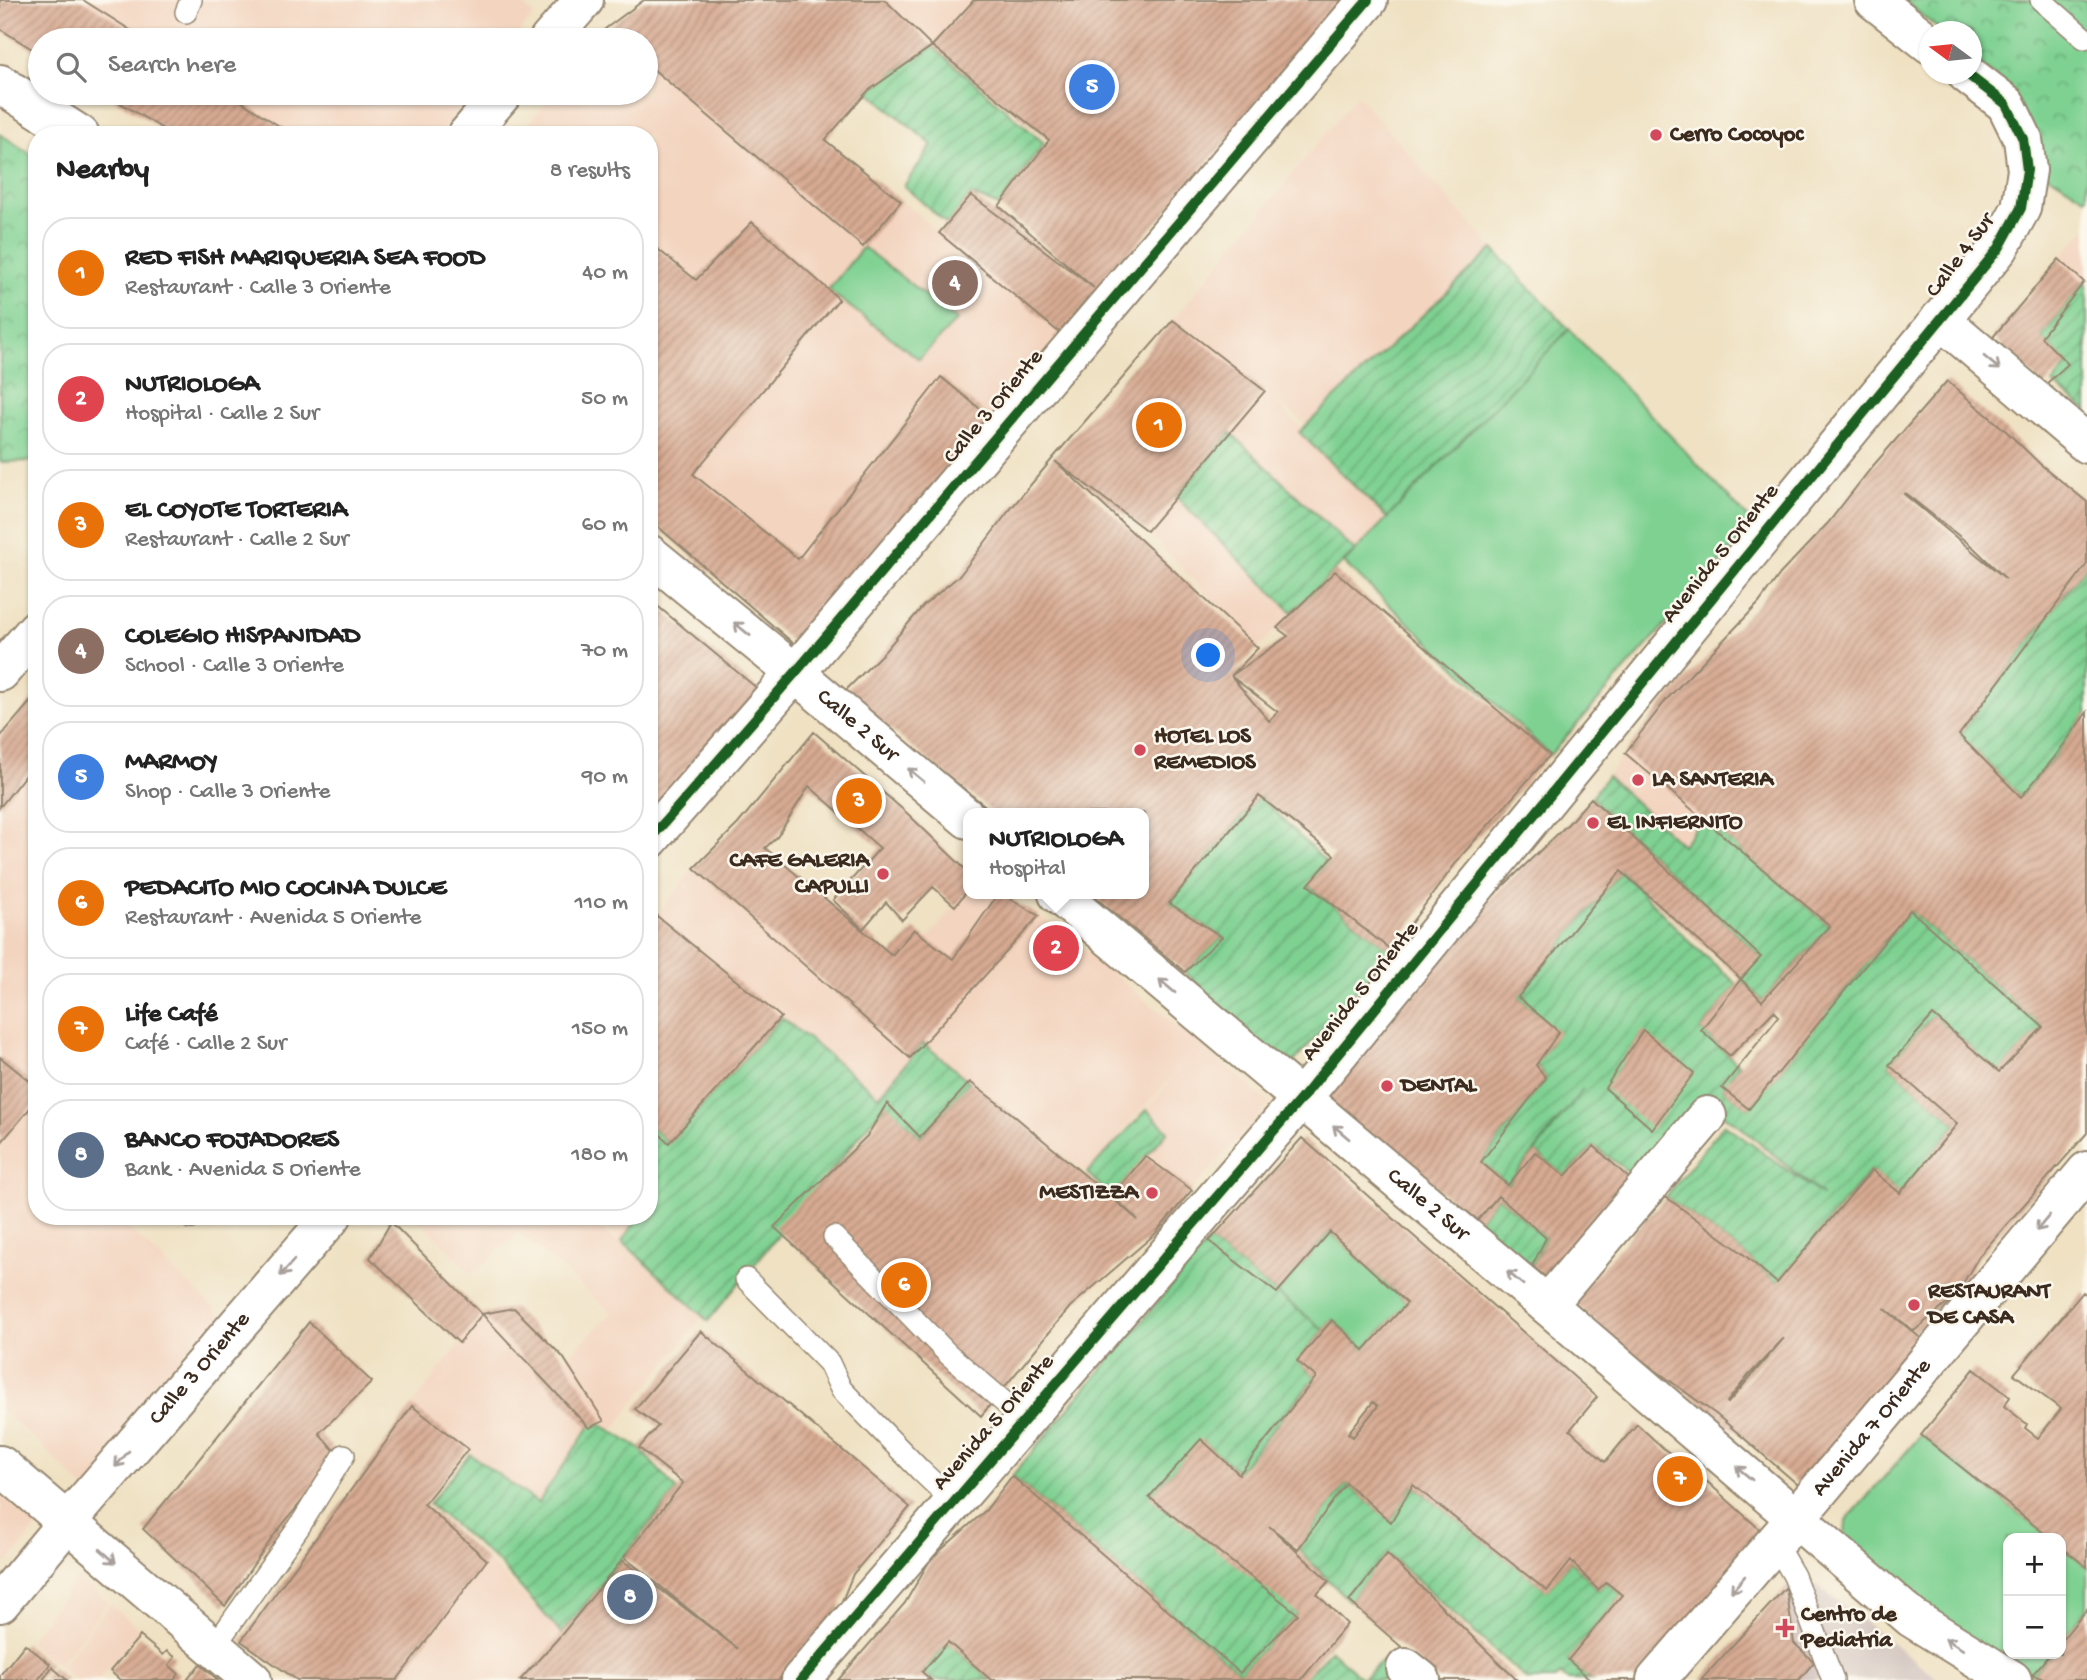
<!DOCTYPE html>
<meta charset="utf-8">
<style>
:root{--surface:#fff;--page:#f6f6f6;--text:#222;--muted:#767676;--line:#e0e0e0;--accent:#0f766e}
body{margin:0;font-family:"Gochi Hand",sans-serif;background:var(--page);color:var(--text)}
.controls{position:absolute;right:21px;bottom:21px;display:grid;overflow:hidden;border-radius:14px;box-shadow:0 2px 5px #0004}
.controls button{width:63px;height:63px;display:grid;place-items:center;padding:0;border:0;border-bottom:2px solid var(--line);background:var(--surface);color:var(--text);font:35px sans-serif}
.compass{position:absolute;left:1919px;top:21px;width:63px;height:63px;border-radius:50%;background:var(--surface);box-shadow:0 2px 5px #0004;rotate:285deg}
.you{position:absolute;left:1209px;top:656px;width:24px;height:24px;margin:-18px;border:5px solid #fff;border-radius:50%;background:#1a73e8;box-shadow:0 0 0 10px #1a73e833}
.badge{display:grid;place-items:center;width:46px;height:46px;border-radius:50%;background:var(--accent);color:#fff;font-size:23px;font-weight:700}
.pin{position:absolute;translate:-50% -50%;border:4px solid #fff;box-shadow:0 2px 7px #0006}
.popup{position:absolute;left:963px;top:808px;width:186px;height:91px;box-sizing:border-box;display:grid;place-content:center;border-radius:14px;background:var(--surface);filter:drop-shadow(0 2px 5px #0005);font-size:23px;white-space:nowrap;color:var(--muted)}
.popup b{font-size:26px;color:var(--text)}
.popup::after{content:'';position:absolute;left:50%;top:100%;margin-left:-14px;border:14px solid transparent;border-top-color:var(--surface)}
.list{margin:0;padding:0;list-style:none}
h2{display:flex;justify-content:space-between;align-items:center;height:91px;margin:0;padding:0 28px;font-size:30px}
h2 small{font-size:23px;font-weight:400;color:var(--muted)}
.list li{display:grid;grid-template-columns:46px 1fr auto;gap:21px;align-items:center;box-sizing:border-box;height:112px;margin:0 14px 14px;padding:0 14px;border:2px solid var(--line);border-radius:28px}
.list b{display:block;font-size:26px;white-space:nowrap}
.list p{margin:0;font-size:23px;white-space:nowrap;color:var(--muted)}
.list em{font-size:23px;font-style:normal;color:var(--muted)}
.icon{flex:none;width:38px;height:38px;fill:none;stroke:currentColor;stroke-width:2;stroke-linecap:round;stroke-linejoin:round}
.map{position:relative;flex:none;width:2087px;height:1680px;overflow:hidden}
.search{position:absolute;background:var(--surface);box-shadow:0 2px 5px #0004;left:28px;top:28px;width:630px;height:77px;display:flex;align-items:center;gap:18px;box-sizing:border-box;padding:0 24px;border-radius:38px;color:var(--muted);font-size:26px}
.panel{position:absolute;background:var(--surface);box-shadow:0 2px 5px #0004;left:28px;top:126px;width:630px;height:1099px;border-radius:28px}
.map>svg:first-child{display:block}
.built{fill:#f3d4bf}
.industrial{fill:#cfc0bb}
.grass{fill:#7fd192;stroke:#5d7e58;stroke-width:2}
.park{fill:url(#park-crowns);stroke:#5d7e58;stroke-width:2}
.garden{fill:url(#garden-furrows);stroke:#5d7e58;stroke-width:2}
.building{fill:url(#building-hatch);fill-rule:evenodd}
.lines{fill:none;stroke-linecap:round;stroke-linejoin:round}
.service-casing{stroke:#958670;stroke-width:24}
.minor-casing{stroke:#958670;stroke-width:42}
.secondary-casing{stroke:#958670;stroke-width:42}
.service{stroke:#fff;stroke-width:21}
.minor{stroke:#fff;stroke-width:38}
.secondary{stroke:#fff;stroke-width:38}
.cycleway-casing{stroke:#fbf7ec;stroke-width:15}
.cycleway{stroke:#1b5e20;stroke-width:10}
.oneway{stroke:#a79f9a}
.poi-dot{fill:#d1495b;stroke:#fbf7ec;stroke-width:2.5}
.labels{text-anchor:middle;dominant-baseline:central;stroke-width:5;stroke-linejoin:round;paint-order:stroke}
.poi-label{font-size:23px;font-weight:bold;fill:#3b2a1e;stroke:#fbf7ec;text-anchor:start}
.street-label{font-size:23px;fill:#3b2a1e;stroke:#fbf7ec}
</style>
<div class="map">
<svg width="2087" height="1680" viewBox="0 0 2087 1680">
<defs>
<pattern id="park-crowns" width="20" height="18" patternUnits="userSpaceOnUse" patternTransform="scale(1.75)"><rect width="20" height="18" fill="#7fd192"/><path d="M2 6a3 3 0 1 1 6 0M12 15a3 3 0 1 1 6 0" fill="none" stroke="#69aa77"/></pattern>
<pattern id="garden-furrows" width="10" height="10" patternUnits="userSpaceOnUse" patternTransform="scale(1.75)"><rect width="10" height="10" fill="#7fd192"/><path d="M-1 1l2-2M0 10L10 0M9 11l2-2" fill="none" stroke="#69aa77"/></pattern>
<pattern id="building-hatch" width="6" height="6" patternUnits="userSpaceOnUse" patternTransform="scale(1.75)"><rect width="6" height="6" fill="#d8ab93"/><path d="M-1 1l2-2M0 6l6-6M5 7l2-2" fill="none" stroke="#b08b77"/></pattern>
</defs>
<rect width="100%" height="100%" fill="#fbf7ec"/>
<filter id="ink" filterUnits="userSpaceOnUse"><feTurbulence type="fractalNoise" baseFrequency=".0143" numOctaves="2"/><feDisplacementMap in="SourceGraphic" scale="14" xChannelSelector="R" yChannelSelector="G"/><feConvolveMatrix kernelMatrix="1 2 1 2 8 2 1 2 1" color-interpolation-filters="sRGB"/></filter>
<filter id="wash" filterUnits="userSpaceOnUse"><feTurbulence type="fractalNoise" baseFrequency=".00686" numOctaves="4" result="noise"/><feDisplacementMap in="SourceGraphic" scale="28" xChannelSelector="R" yChannelSelector="G"/><feGaussianBlur stdDeviation="1.57" result="paint"/><feColorMatrix in="noise" values="0 0 0 0 0 0 0 0 0 0 0 0 0 0 0 0 0 1.4 0 .05"/><feComposite in="paint" operator="in"/></filter>
<g filter="url(#wash)">
<rect width="100%" height="100%" fill="#efe1c2"/>
<path class="built" d="M0 0H513L535 14 514 40H40V55L0 31Z
M885 0H974L932 46Z
M646 63 863 246 901 201 1061 334 995 420 941 377 798 559 693 474 839 299 918 359 956 321 828 290 752 222 696 280 649 242V135H519L554 93H646Z
M102 93H472L438 135H171Z
M1357 95 1493 249 1307 424 1270 396 1387 518 1355 551 1231 433 1264 392 1173 320Z
M2087 227V285L2059 259Z
M1176 497 1292 612 1258 648 1147 531Z
M1625 753 1703 818 1682 845 1607 776Z
M37 760V1087L0 1057V807Z
M694 868 910 1058 879 1096 657 916Z
M968 890V894H998L953 959 927 940Z
M1039 916 1080 946 1127 986 1200 1043 1270 1104 1192 1190 1145 1156 1168 1131 1147 1110 1187 1059 1087 1173 970 1082 923 1043Z
M37 1100V1216H116L235 1328 90 1495 36 1440 0 1409V1144Z
M414 1216H588L703 1316 612 1431 558 1365 612 1313 519 1232 473 1274Z
M593 1216H627L636 1223 622 1241Z
M482 1314 589 1428 538 1504 412 1406Z
M0 1493 38 1526 7 1564 0 1558Z
M487 1560 562 1634 523 1680H397Z
M78 1578 108 1602 58 1666 28 1642Z
M110 1604 140 1629 99 1680H76L60 1667Z"/>
<path class="industrial" d="M1816 1585 1940 1680H1799L1814 1662 1794 1643 1786 1587Z"/>
<path class="grass" d="M863 247 957 320 919 359 828 290Z
M1569 329 1754 524 1550 755 1344 563Z
M1330 1232 1407 1303 1364 1350 1332 1320 1324 1330 1277 1293Z
M1921 1435 2050 1538H2008V1654H2050L2032 1675 1984 1653 1845 1537 1846 1521Z
M2061 1547 2087 1567V1609L2061 1641Z"/>
<path class="park" d="M1903 0H2087V196L2085 198 2047 174 2001 82 1972 57V32L1941 31Z
M0 134 37 158V461L0 462Z"/>
<path class="garden" d="M932 46 1044 143 999 206 971 195 947 224 904 186 932 145 868 91Z
M1493 249 1569 329 1387 518 1299 432Z
M2084 282 2087 284V411L2053 384 2068 364 2041 337Z
M1231 433 1355 551 1292 612 1176 497Z
M2087 564V715L2021 797 1959 735Z
M1607 776 1682 845 1703 818 1830 926 1762 1001 1741 979 1760 956 1591 798Z
M1259 796 1327 863 1309 886 1391 950 1286 1071 1185 972 1222 937 1169 903Z
M1621 871 1695 947 1737 984 1701 1030 1739 1065 1722 1088 1749 1108 1910 910 2043 1027 1999 1072 1933 1015 1889 1065 1957 1124 1900 1193 1871 1170 1777 1283 1741 1252 1666 1197 1724 1124 1823 1196 1737 1124 1704 1103 1634 1176 1594 1146 1565 1176 1535 1152 1583 1089 1508 1185 1481 1162 1546 1078 1536 1065 1558 1032 1518 997Z
M781 1017 879 1096 923 1043 970 1082 920 1137 886 1104 708 1321 622 1241 635 1223 627 1216H649V1124L669 1143Z
M1147 1110 1168 1131 1112 1196 1087 1173Z
M1498 1196 1546 1238 1532 1266 1478 1220Z
M1209 1241 1324 1330 1298 1361 1316 1377 1238 1471 1201 1440 1298 1614 1240 1673 1012 1476Z
M594 1420 639 1448 677 1490 562 1634 499 1563 429 1504 470 1454 538 1503Z
M1346 1483 1391 1521 1413 1485 1547 1590 1571 1561 1598 1590 1606 1582 1622 1595 1568 1660 1591 1680H1567L1561 1674 1555 1680H1527L1388 1554 1349 1601 1298 1549Z
M948 1642 991 1680H931L922 1672Z
M1331 1650 1362 1679 1384 1659 1408 1680H1303Z"/>
<g id="blocks">
<path class="building" d="M0 0H83L146 40H40V54L0 29Z
M644 0H885L932 46 868 91 825 140 901 201 863 247 646 63V40H618L605 29Z
M974 0H1347L1061 334 939 233 971 195 1094 288 999 206 1049 140 932 46Z
M104 93H228L293 135H173Z
M752 222 839 299 693 474 798 559 941 377 1001 426 800 649 649 519V242L696 280Z
M2059 259 2084 282 2041 337 2068 364 2044 386 1993 337Z
M1173 320 1265 391 1147 531 1055 461 1258 648 1231 676 1288 636 1277 628 1335 571 1550 755 1462 855 1391 950 1308 885 1334 855 1259 796 1169 903 1222 937 1185 972 1091 894H1144V813H994L844 692 885 651 923 606 960 575 1008 512 1053 458ZM1231 676 1278 712 1269 721Z
M1947 381 2006 431 2039 463 2087 502V564L1959 735 2021 797 2054 758 2087 712V1133L1979 1256 1955 1297 1914 1331 1884 1308 1924 1341 1803 1489 1717 1415 1618 1343 1572 1300 1666 1197 1741 1252 1777 1283 1872 1170 1900 1193 1957 1124 1889 1065 1933 1015 1999 1072 2043 1027 1910 910 1749 1109 1722 1088 1779 1016 1774 1011 1730 1056 1701 1030 1741 979 1762 1001 1830 926 1625 753 1667 699 1759 603 1780 574 1828 523 1872 467ZM1905 493 1974 548 2006 579 1904 494ZM1784 1338 1728 1403 1727 1402 1748 1376Z
M649 599 764 694 649 828Z
M37 694V760L0 807V737Z
M814 732 909 815 968 872V890L955 906 933 887 902 920 886 902 863 929 833 900 880 848 809 786 777 837 765 848 892 955 914 929 953 959 998 894H1003L1039 916 910 1058 694 868 738 824Z
M1591 798 1761 957 1741 979 1621 871 1518 997 1559 1032 1536 1065 1546 1078 1481 1162 1508 1185 1535 1152 1565 1176 1594 1146 1632 1181 1550 1280 1532 1266 1546 1238 1498 1196 1478 1220 1322 1099 1477 911 1568 824Z
M657 916 781 1017 669 1143 649 1124V926Z
M1643 1030 1694 1073 1652 1129 1605 1088Z
M0 1057 37 1087V1100L0 1144Z
M970 1082 1011 1113 1138 1220 1112 1196 1145 1156 1192 1190 1155 1234 1070 1307 981 1416 774 1227 867 1136 887 1103 920 1137Z
M1302 1138 1597 1397 1570 1430 1605 1462 1637 1424 1663 1448 1702 1477 1766 1535 1676 1643 1637 1680H1591L1568 1660 1622 1595 1606 1582 1598 1590 1571 1561 1547 1591 1413 1485 1391 1522 1346 1483 1298 1549 1269 1526 1329 1581 1317 1594 1347 1624 1301 1680H991L948 1642 922 1672 931 1680H838L905 1603 930 1560 986 1510 1012 1476 1240 1673 1298 1614 1149 1497 1201 1439 1239 1474 1316 1377 1297 1361 1332 1320 1364 1350 1407 1303 1330 1232 1277 1293 1209 1241ZM1373 1402 1378 1406 1353 1437 1348 1433Z
M391 1222 482 1314 459 1343 370 1258Z
M2083 1292 2087 1295V1567L2061 1547V1538H2050L1921 1435 1974 1369 2010 1397 2004 1406 2027 1424 2025 1428 2038 1438 2061 1409 2014 1374Z
M514 1308 563 1357 604 1421 589 1428 482 1314Z
M309 1322 372 1382 319 1433 339 1456 274 1535 225 1606 143 1529Z
M701 1331 910 1507 853 1574 833 1623 778 1680H520L562 1634 622 1560 738 1649 624 1557 683 1483 639 1448 658 1426 635 1409Z
M412 1406 468 1449 424 1504 487 1560 397 1680H297L241 1641Z
M1387 1554 1517 1680H1439L1349 1601Z
M1786 1587 1794 1643 1814 1662 1799 1680H1701Z
M2087 1609V1680H2047L2032 1675 2050 1654H2061V1641Z
M140 1636 163 1655 167 1651 175 1657 169 1665 179 1674 174 1680H120L110 1671Z
M25 1644 50 1664 38 1680H0V1675Z
M200 1664 218 1680H187Z
M52 1667 67 1680H43Z"/>
</g>
</g>
<g filter="url(#ink)">
<use href="#blocks" fill-opacity="0" stroke="#958670" stroke-width="2"/>
<g class="lines">
<g class="service-casing">
<path id="service" d="M2041 0 2084 38
M186 12 191 0
M191 1218 193 1216
M834 1237 948 1354 1025 1420
M746 1279 829 1363 841 1389 921 1471 954 1502
M1775 1543 1794 1576 1833 1680
M214 1647 299 1527 344 1455"/>
</g>
<g class="minor-casing">
<g id="minor">
<path d="M1874 0 1930 44"/>
<path d="M1940 319 2087 444"/>
<path d="M649 840 795 673 1368 0"/>
<path d="M1547 1305 1707 1116"/>
<path id="s1" d="M0 1603 68 1521 332 1216"/>
<path d="M1406 1668 1421 1680"/>
<path d="M801 1680 1301 1099 1999 248 2021 208 2027 170 2023 139 2006 104 1967 74"/>
<path id="s2" d="M1656 1680 1796 1518 2087 1171"/>
</g>
</g>
<g class="secondary-casing">
<g id="secondary">
<path d="M549 40 584 0"/>
<path d="M0 84 80 135"/>
<path d="M467 135 503 93"/>
<path id="s3" d="M649 554 795 673 968 819"/>
<path d="M0 672 37 629"/>
<path id="s4" d="M1058 894 1547 1305 1912 1618 2012 1680"/>
<path d="M0 1465 252 1680"/>
</g>
</g>
<use href="#service" class="service"/>
<use href="#minor" class="minor"/>
<use href="#secondary" class="secondary"/>
<g class="cycleway-casing">
<path id="cycleway" d="M649 840 795 673 1368 0
M801 1680 1301 1099 1999 248 2021 208 2027 170 2023 139 2006 104 1967 74"/>
</g>
<use href="#cycleway" class="cycleway"/>
</g>
<defs><path id="oneway-shaft" d="M-6 0H5M1.5-3L5.5 0L1.5 3" fill="none" stroke-width="1.6" stroke-linecap="round" stroke-linejoin="round" transform="scale(1.75)"/></defs>
<g class="oneway">
<use href="#oneway-shaft" transform="translate(1992 363) rotate(40)"/>
<use href="#oneway-shaft" transform="translate(742 629) rotate(-141)"/>
<use href="#oneway-shaft" transform="translate(916 775) rotate(-140)"/>
<use href="#oneway-shaft" transform="translate(1167 986) rotate(-140)"/>
<use href="#oneway-shaft" transform="translate(1341 1132) rotate(-140)"/>
<use href="#oneway-shaft" transform="translate(2043 1223) rotate(130)"/>
<use href="#oneway-shaft" transform="translate(287 1268) rotate(131)"/>
<use href="#oneway-shaft" transform="translate(1515 1278) rotate(-140)"/>
<use href="#oneway-shaft" transform="translate(122 1459) rotate(131)"/>
<use href="#oneway-shaft" transform="translate(1744 1473) rotate(-140)"/>
<use href="#oneway-shaft" transform="translate(108 1556) rotate(41)"/>
<use href="#oneway-shaft" transform="translate(1738 1584) rotate(131)"/>
<use href="#oneway-shaft" transform="translate(1954 1644) rotate(-148)"/>
</g>
</g>
<g class="poi-dot">
<circle cx="1656" cy="135" r="7"/>
<circle cx="1140" cy="750" r="7"/>
<circle cx="1638" cy="780" r="7"/>
<circle cx="1593" cy="823" r="7"/>
<circle cx="883" cy="874" r="7"/>
<circle cx="1387" cy="1086" r="7"/>
<circle cx="1152" cy="1193" r="7"/>
<circle cx="1914" cy="1305" r="7"/>
<path d="M1781.5 1617.5h7v7h7v7h-7v7h-7v-7h-7v-7h7z"/>
</g>
<g class="labels">
<g class="poi-label">
<text x="1670" y="135">Cerro Cocoyoc</text>
<text x="1154" y="737">HOTEL LOS<tspan x="1154" dy="26">REMEDIOS</tspan></text>
<text x="1652" y="780">LA SANTERIA</text>
<text x="1607" y="823">EL INFIERNITO</text>
<text x="869" y="861" text-anchor="end">CAFE GALERIA<tspan x="869" dy="26">CAPULLI</tspan></text>
<text x="1401" y="1086">DENTAL</text>
<text x="1138" y="1193" text-anchor="end">MESTIZZA</text>
<text x="1928" y="1292">RESTAURANT<tspan x="1928" dy="26">DE CASA</tspan></text>
<text x="1801" y="1615">Centro de<tspan x="1801" dy="26">Pediatria</tspan></text>
</g>
<g class="street-label">
<text transform="translate(1961 256) rotate(-53)">Calle 4 Sur</text>
<text transform="translate(994 407) rotate(-50)">Calle 3 Oriente</text>
<text transform="translate(1721 554) rotate(-51)">Avenida 5 Oriente</text>
<text stroke="none"><textPath href="#s3" startOffset="270">Calle 2 Sur</textPath></text>
<text transform="translate(1361 992) rotate(-51)">Avenida 5 Oriente</text>
<text stroke="none"><textPath href="#s4" startOffset="483">Calle 2 Sur</textPath></text>
<text stroke="none"><textPath href="#s1" startOffset="308">Calle 3 Oriente</textPath></text>
<text transform="translate(994 1423) rotate(-49)">Avenida 5 Oriente</text>
<text stroke="none"><textPath href="#s2" startOffset="332">Avenida 7 Oriente</textPath></text>
</g>
</g>
</svg>
<div class="controls">
<button>+</button>
<button>−</button>
</div>
<svg class="compass" viewBox="-18 -18 36 36"><path d="M0-13l5 13h-10z" fill="#e53935"/><path d="M0 13l5-13h-10z" fill="#767676"/></svg>
<div class="you"></div>
<div class="pin badge" style="left:1159px;top:425px;background:#e8710a">1</div>
<div class="pin badge" style="left:1056px;top:948px;background:#e0444e">2</div>
<div class="popup"><b>NUTRIOLOGA</b>Hospital</div>
<div class="pin badge" style="left:859px;top:801px;background:#e8710a">3</div>
<div class="pin badge" style="left:955px;top:283px;background:#8d6e63">4</div>
<div class="pin badge" style="left:1092px;top:87px;background:#3f7fe0">5</div>
<div class="pin badge" style="left:904px;top:1285px;background:#e8710a">6</div>
<div class="pin badge" style="left:1680px;top:1479px;background:#e8710a">7</div>
<div class="pin badge" style="left:630px;top:1597px;background:#5c6f8a">8</div>
<div class="search"><svg class="icon" aria-label="search" viewBox="0 0 24 24"><circle cx="10" cy="10" r="6"/><path d="M15 15l6 6"/></svg>Search here</div>
<section class="panel">
<h2>Nearby<small>8 results</small></h2>
<ul class="list">
<li><span class="badge" style="background:#e8710a">1</span><div><b>RED FISH MARIQUERIA SEA FOOD</b><p>Restaurant · Calle 3 Oriente</p></div><em>40 m</em></li>
<li><span class="badge" style="background:#e0444e">2</span><div><b>NUTRIOLOGA</b><p>Hospital · Calle 2 Sur</p></div><em>50 m</em></li>
<li><span class="badge" style="background:#e8710a">3</span><div><b>EL COYOTE TORTERIA</b><p>Restaurant · Calle 2 Sur</p></div><em>60 m</em></li>
<li><span class="badge" style="background:#8d6e63">4</span><div><b>COLEGIO HISPANIDAD</b><p>School · Calle 3 Oriente</p></div><em>70 m</em></li>
<li><span class="badge" style="background:#3f7fe0">5</span><div><b>MARMOY</b><p>Shop · Calle 3 Oriente</p></div><em>90 m</em></li>
<li><span class="badge" style="background:#e8710a">6</span><div><b>PEDACITO MIO COCINA DULCE</b><p>Restaurant · Avenida 5 Oriente</p></div><em>110 m</em></li>
<li><span class="badge" style="background:#e8710a">7</span><div><b>Life Café</b><p>Café · Calle 2 Sur</p></div><em>150 m</em></li>
<li><span class="badge" style="background:#5c6f8a">8</span><div><b>BANCO FOJADORES</b><p>Bank · Avenida 5 Oriente</p></div><em>180 m</em></li>
</ul>
</section>
</div>
